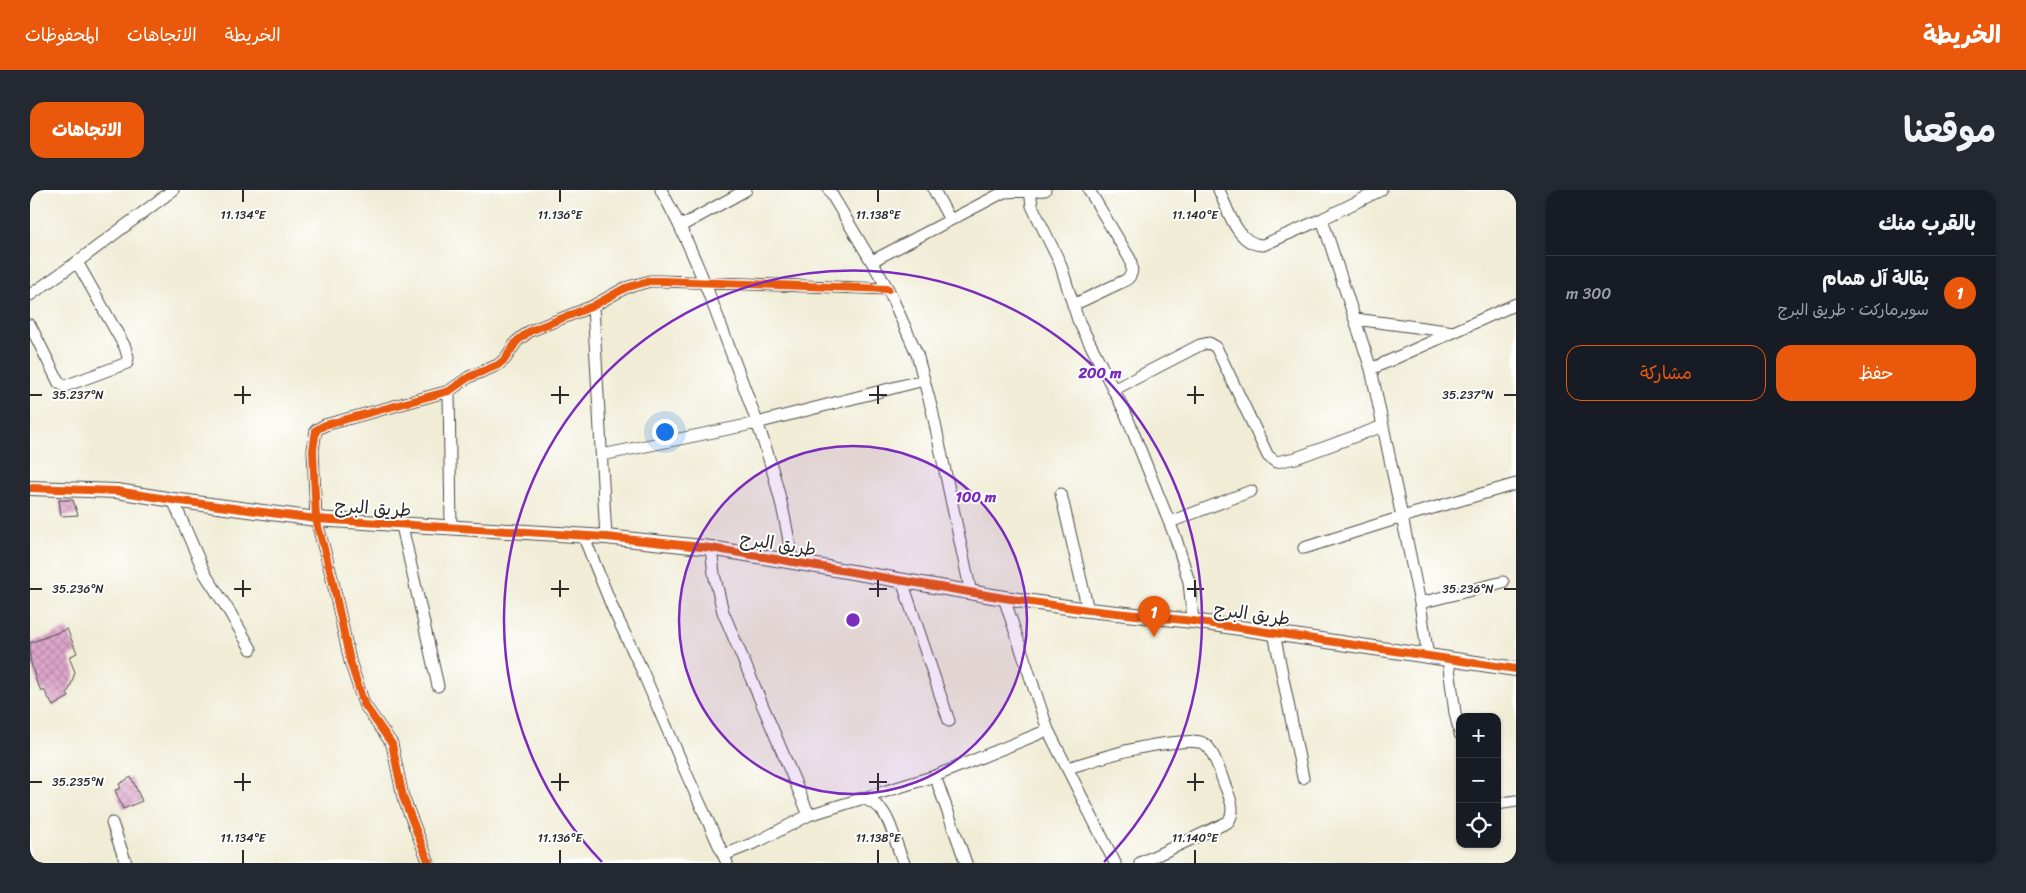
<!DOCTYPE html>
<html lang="ar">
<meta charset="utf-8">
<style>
:root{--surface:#171b24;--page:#242831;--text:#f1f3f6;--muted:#9ea1a6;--line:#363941;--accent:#ea580c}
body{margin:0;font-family:Sriracha,"Playpen Sans Arabic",sans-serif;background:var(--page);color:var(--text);direction:rtl}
.controls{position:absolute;right:15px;bottom:15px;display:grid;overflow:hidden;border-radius:10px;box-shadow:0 1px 4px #0004}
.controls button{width:45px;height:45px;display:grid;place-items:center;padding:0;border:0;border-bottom:1px solid var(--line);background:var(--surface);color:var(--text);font:25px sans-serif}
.you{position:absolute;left:634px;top:241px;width:18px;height:18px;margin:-12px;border:4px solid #fff;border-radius:50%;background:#1a73e8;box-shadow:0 0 0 8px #1a73e833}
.badge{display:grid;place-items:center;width:32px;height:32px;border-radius:50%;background:var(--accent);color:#fff;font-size:16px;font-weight:700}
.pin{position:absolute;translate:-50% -41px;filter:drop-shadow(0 1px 2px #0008)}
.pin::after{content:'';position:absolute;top:26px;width:18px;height:15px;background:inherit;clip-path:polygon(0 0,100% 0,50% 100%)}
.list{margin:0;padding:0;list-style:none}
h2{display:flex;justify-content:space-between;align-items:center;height:65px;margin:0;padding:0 20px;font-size:21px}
h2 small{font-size:16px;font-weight:400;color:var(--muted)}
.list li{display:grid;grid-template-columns:32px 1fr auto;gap:15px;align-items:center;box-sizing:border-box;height:75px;padding:0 20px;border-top:1px solid var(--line)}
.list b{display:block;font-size:19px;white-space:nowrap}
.list p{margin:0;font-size:16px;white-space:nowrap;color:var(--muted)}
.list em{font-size:16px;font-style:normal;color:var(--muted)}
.actions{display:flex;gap:10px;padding:15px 20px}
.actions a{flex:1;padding:11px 0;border:1px solid var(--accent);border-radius:15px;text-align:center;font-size:18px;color:var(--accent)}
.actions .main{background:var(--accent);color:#fff}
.icon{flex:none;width:28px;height:28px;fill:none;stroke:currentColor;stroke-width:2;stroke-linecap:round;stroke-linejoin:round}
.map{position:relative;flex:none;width:1486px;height:673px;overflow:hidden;direction:ltr;border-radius:15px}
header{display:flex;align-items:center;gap:30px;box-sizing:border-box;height:70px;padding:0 25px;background:var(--accent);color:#fff}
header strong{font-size:24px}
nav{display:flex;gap:28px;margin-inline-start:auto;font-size:18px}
.intro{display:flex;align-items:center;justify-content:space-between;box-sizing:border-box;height:120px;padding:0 30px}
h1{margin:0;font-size:35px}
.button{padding:12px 22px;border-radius:15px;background:var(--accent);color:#fff;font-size:18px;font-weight:700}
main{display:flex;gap:30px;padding:0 30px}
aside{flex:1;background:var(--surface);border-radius:15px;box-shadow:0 1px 4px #0004}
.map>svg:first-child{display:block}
.building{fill:url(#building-cross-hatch)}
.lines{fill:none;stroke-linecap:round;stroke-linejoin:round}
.minor-casing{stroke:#494844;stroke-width:13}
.tertiary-casing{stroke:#494844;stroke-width:16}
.minor{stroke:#fff;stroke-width:11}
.tertiary{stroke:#fff;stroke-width:14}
.cycleway-casing{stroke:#fff;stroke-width:11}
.cycleway{stroke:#e8590c;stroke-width:8}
.ticks{fill:none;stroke:#2b2b2b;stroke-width:2}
.ring{fill:none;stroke:#7b2cbf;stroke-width:2.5}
.labels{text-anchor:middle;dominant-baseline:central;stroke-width:4;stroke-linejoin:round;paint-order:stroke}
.street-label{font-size:18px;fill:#2b2b2b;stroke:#fff}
.ticks-label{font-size:12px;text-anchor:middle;fill:#2b2b2b;stroke:#fff;stroke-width:4;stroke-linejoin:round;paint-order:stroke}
.centre{fill:#7b2cbf;stroke:#fff;stroke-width:2.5}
.ring-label{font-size:15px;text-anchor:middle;font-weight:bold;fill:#7b2cbf;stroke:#fff;stroke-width:4;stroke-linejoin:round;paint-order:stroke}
</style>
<header>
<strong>الخريطة</strong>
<nav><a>الخريطة</a><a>الاتجاهات</a><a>المحفوظات</a></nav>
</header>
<div class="intro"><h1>موقعنا</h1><a class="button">الاتجاهات</a></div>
<main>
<aside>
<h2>بالقرب منك<small></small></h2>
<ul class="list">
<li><span class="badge">1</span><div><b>بقالة آل همام</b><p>سوبرماركت · طريق البرج</p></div><em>300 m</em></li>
</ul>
<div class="actions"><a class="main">حفظ</a><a>مشاركة</a></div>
</aside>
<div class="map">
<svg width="1486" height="673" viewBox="0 0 1486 673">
<defs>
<pattern id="building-cross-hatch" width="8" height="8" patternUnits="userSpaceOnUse" patternTransform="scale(1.25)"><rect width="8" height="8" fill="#dea5cb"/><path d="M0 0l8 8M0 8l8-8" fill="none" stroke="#b487a5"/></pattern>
</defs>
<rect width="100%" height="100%" fill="#fff"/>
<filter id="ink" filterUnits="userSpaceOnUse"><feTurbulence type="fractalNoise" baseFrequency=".02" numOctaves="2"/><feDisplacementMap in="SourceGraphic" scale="10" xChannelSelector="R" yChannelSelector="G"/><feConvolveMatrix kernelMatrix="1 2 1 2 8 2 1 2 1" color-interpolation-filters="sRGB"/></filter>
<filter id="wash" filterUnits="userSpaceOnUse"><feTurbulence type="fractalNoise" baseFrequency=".0096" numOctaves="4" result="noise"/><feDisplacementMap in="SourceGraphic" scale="20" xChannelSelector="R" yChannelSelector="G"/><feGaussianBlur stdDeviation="1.12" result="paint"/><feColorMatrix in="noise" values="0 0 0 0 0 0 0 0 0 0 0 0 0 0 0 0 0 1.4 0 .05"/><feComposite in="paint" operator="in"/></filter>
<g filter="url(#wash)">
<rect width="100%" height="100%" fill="#f0ecd5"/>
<g id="blocks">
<path class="building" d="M29 310H43L48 325 31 326Z
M37 439 47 463 39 467 45 482 40 498 37 503 39 507 23 516 14 500 12 502 7 493 0 470V453Z
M101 587 112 611 93 619 85 600 91 598 89 594Z"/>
</g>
</g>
<g filter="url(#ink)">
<use href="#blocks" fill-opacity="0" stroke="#494844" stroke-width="1"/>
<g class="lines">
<g class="minor-casing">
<path id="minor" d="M631 0C659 50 679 103 699 157 726 227 753 298 762 372
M799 0 858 99 887 164 902 220 941 403
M904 0 920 30
M1000 0 1002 16 1030 73 1048 130 1095 222 1146 349 1159 392 1163 431
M1189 0C1198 20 1207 55 1233 55L1292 29 1351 0
M1292 29 1341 179 1390 413 1398 467
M651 36 716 0
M842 71 974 2 1015 0
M0 105 47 72 143 0
M1043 115 1096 90C1104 84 1102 78 1100 69L1059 0
M563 116 576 347
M1325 129 1424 142
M0 135 29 193 35 196 97 173 98 167 95 157 47 72
M1341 179 1486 114
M1083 200 1170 155 1179 153 1186 157 1238 266 1246 272 1266 268 1353 236
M419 201 421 337
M572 265 727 233 894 190
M1031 304 1058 420
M143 310 175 384 199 421 221 459
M1140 332 1221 301
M372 336 408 496
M553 345 583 419 611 478 657 585 697 673
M681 358 684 384 693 422 779 625
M1274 358 1372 327 1486 294
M872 391 919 531
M974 408 1018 540 1085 673
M1390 413 1473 392
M1244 443 1273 588
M1418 470 1425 523 1430 544
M1038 578C1077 566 1109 555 1150 552 1159 552 1169 549 1176 555 1183 560 1191 584 1194 593 1199 606 1207 620 1198 632L1110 673
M905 586 936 673
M833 608C839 611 846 614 850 618 862 631 866 657 874 673
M1467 614 1486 611
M82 633 96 673
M694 665 729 651 779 625 905 586 1018 540
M399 673 373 607 362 554 334 514 320 471 302 388 286 329 283 260 286 240 295 235 419 201 439 187 468 175 475 169 487 151 500 141 563 116 595 98 620 91H632L858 99"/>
</g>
<g class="tertiary-casing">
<path id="tertiary" d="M0 298 87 301 143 310 286 329 576 347 681 358 974 408 1058 420 1163 431 1486 479"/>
</g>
<use href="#minor" class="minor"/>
<use href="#tertiary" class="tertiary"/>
<g class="cycleway-casing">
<path id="cycleway" d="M0 298 87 301 143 310 286 329 576 347 681 358 974 408 1058 420 1163 431 1486 479
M399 673 373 607 362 554 334 514 320 471 302 388 286 329 283 260 286 240 295 235 419 201 439 187 468 175 475 169 487 151 500 141 563 116 595 98 620 91H632L858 99"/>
</g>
<use href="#cycleway" class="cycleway"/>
</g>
</g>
<path class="ticks" d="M213 0V12M530 0V12M848 0V12M1165 0V12M213 196V214M530 196V214M848 196V214M1165 196V214M0 205H12M204 205H221M521 205H539M839 205H857M1157 205H1174M1474 205H1486M213 390V407M530 390V407M848 390V407M1165 390V407M0 399H12M204 399H221M521 399H539M839 399H857M1157 399H1174M1474 399H1486M213 583V601M530 583V601M848 583V601M1165 583V601M0 592H12M204 592H221M521 592H539M839 592H857M1157 592H1174M213 660V673M530 660V673M848 660V673M1165 660V673"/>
<circle cx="823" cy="430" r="174" fill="#7b2cbf" fill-opacity=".12"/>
<g class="ring">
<circle cx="823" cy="430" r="174"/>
<path d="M572 672A349 349 0 1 1 1074 672"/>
</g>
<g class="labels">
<g class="street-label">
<text transform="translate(343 318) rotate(4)">طريق البرج</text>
<text transform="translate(748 354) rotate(9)">طريق البرج</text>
<text transform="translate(1222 424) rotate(8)">طريق البرج</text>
</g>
</g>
<g class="ticks-label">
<text x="213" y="29">11.134°E</text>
<text x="530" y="29">11.136°E</text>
<text x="848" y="29">11.138°E</text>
<text x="1165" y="29">11.140°E</text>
<text x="48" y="209">35.237°N</text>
<text x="1438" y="209">35.237°N</text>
<text x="48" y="403">35.236°N</text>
<text x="1438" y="403">35.236°N</text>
<text x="48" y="596">35.235°N</text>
<text x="213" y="652">11.134°E</text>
<text x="530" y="652">11.136°E</text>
<text x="848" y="652">11.138°E</text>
<text x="1165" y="652">11.140°E</text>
</g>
<circle cx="823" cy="430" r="8" class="centre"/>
<g class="ring-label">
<text x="1070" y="188">200 m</text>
<text x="946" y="312">100 m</text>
</g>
</svg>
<div class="controls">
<button>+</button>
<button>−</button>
<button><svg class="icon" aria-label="locate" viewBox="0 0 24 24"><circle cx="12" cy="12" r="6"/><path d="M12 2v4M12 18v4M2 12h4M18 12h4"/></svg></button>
</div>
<div class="you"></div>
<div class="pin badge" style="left:1124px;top:447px">1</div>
</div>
</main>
